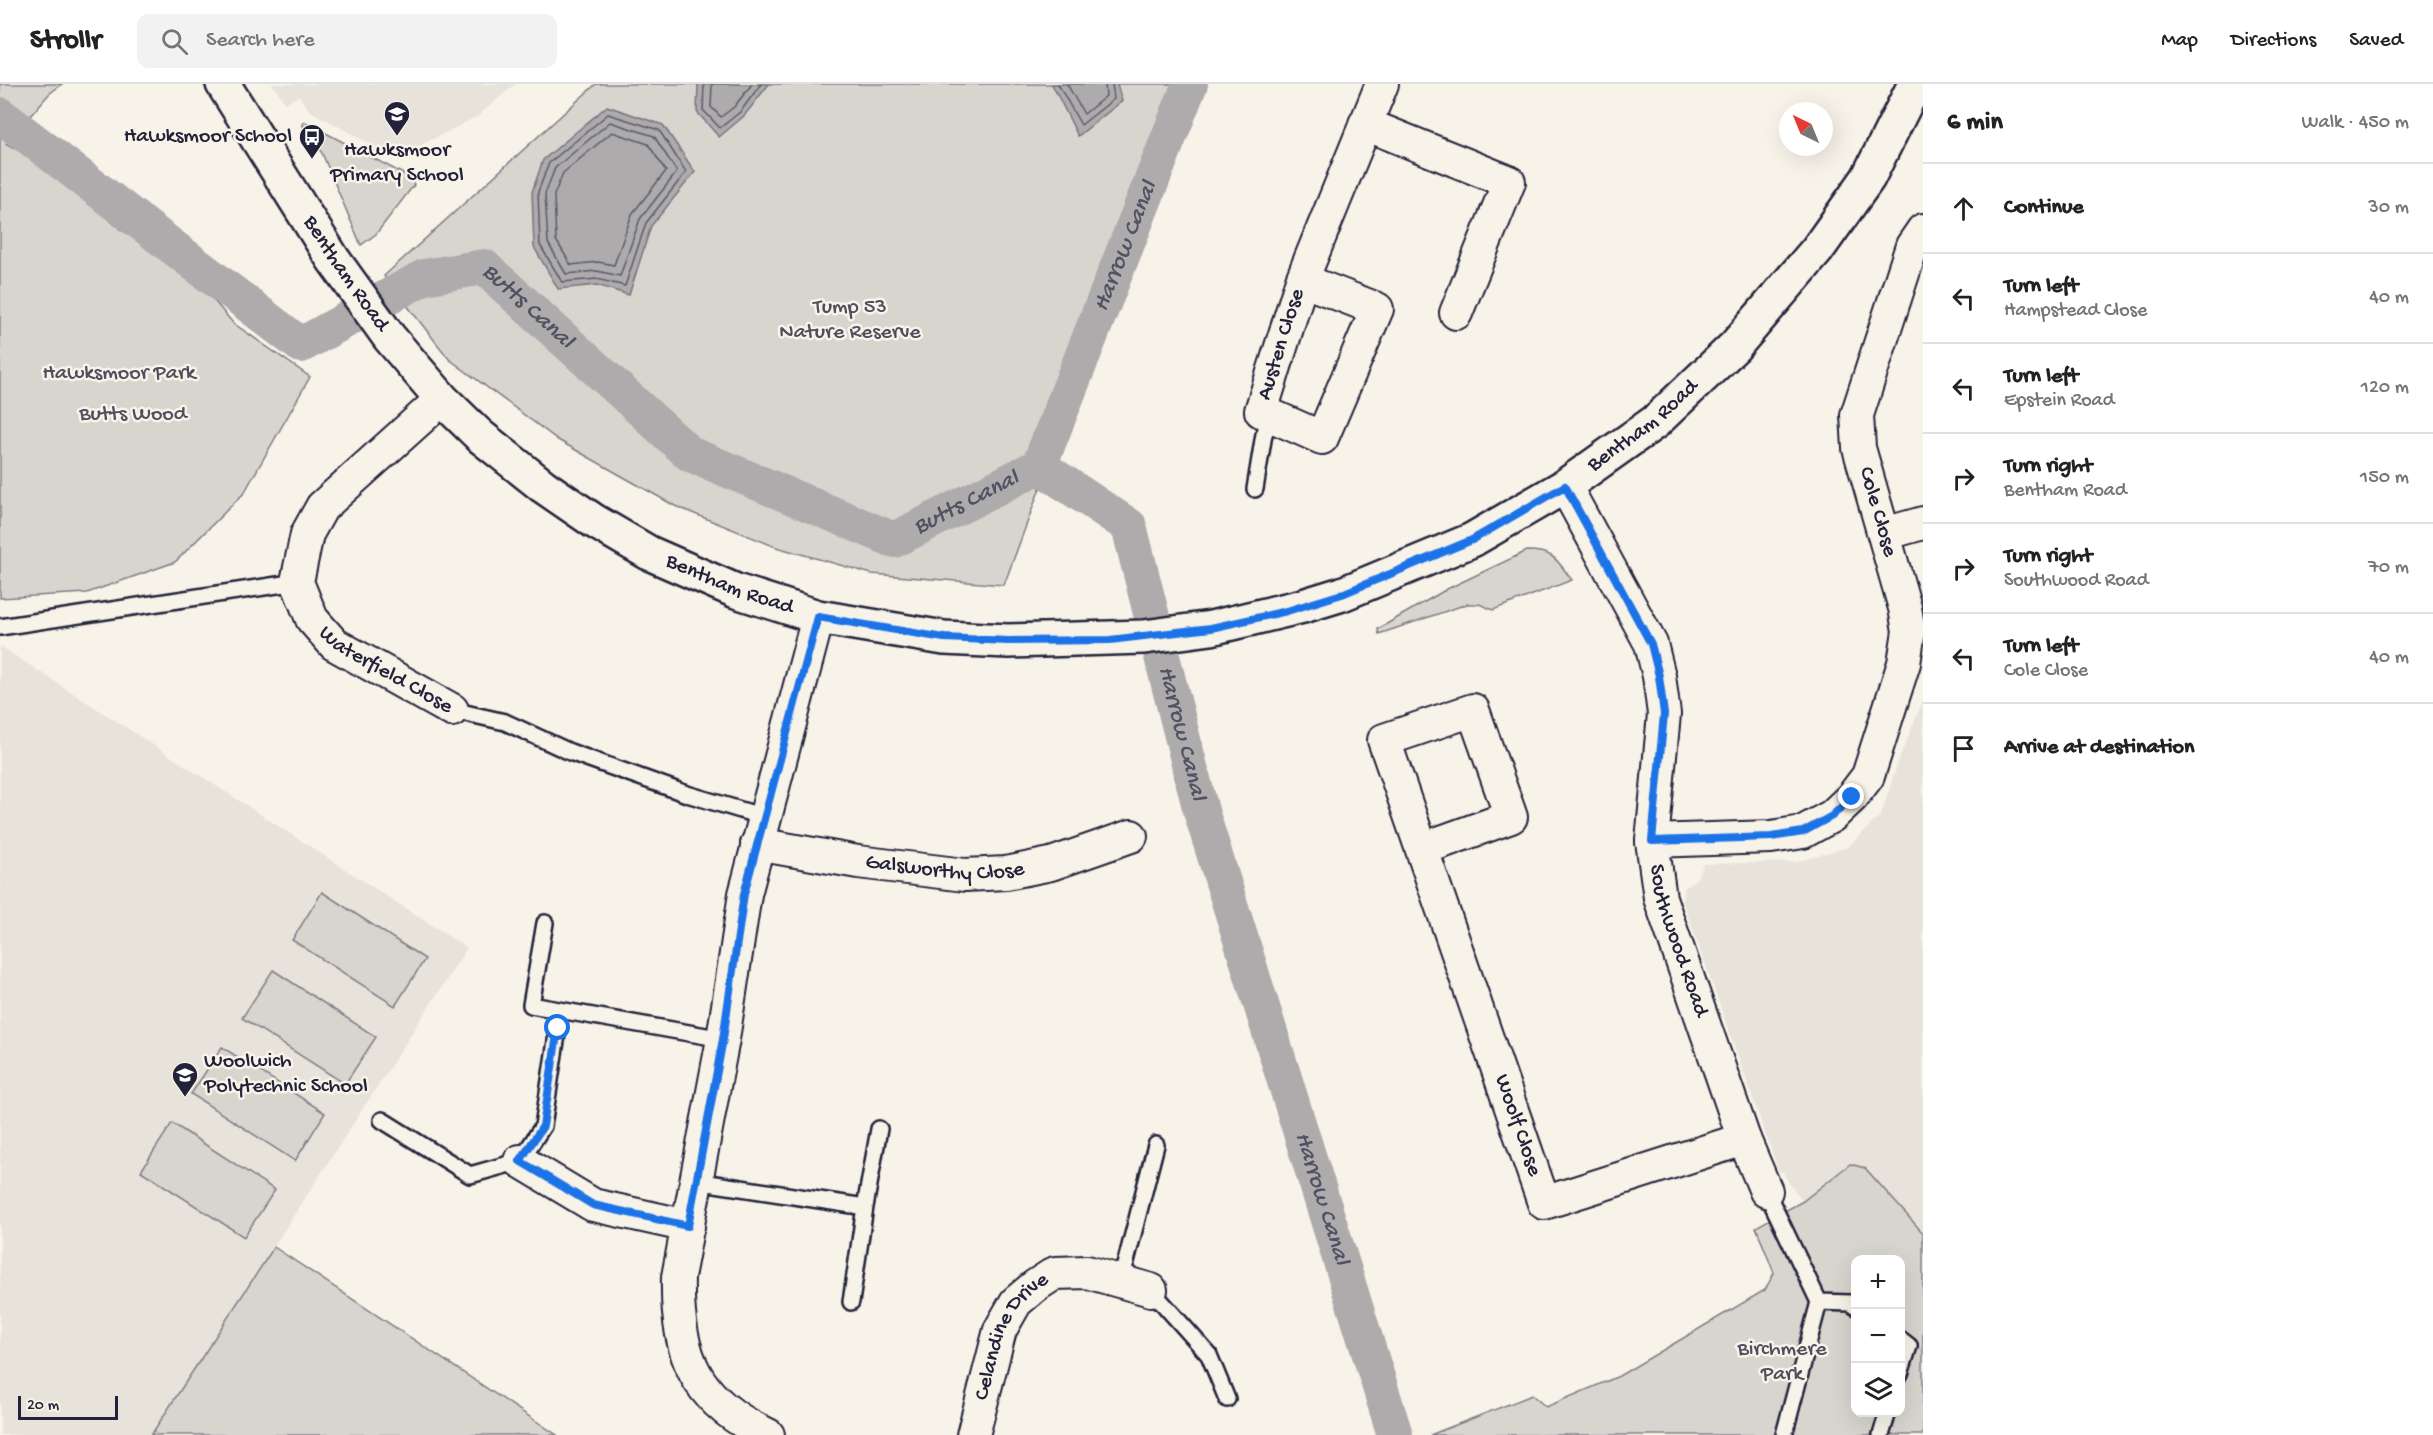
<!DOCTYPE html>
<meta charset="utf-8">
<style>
:root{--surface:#fff;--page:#f2f2f2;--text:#222;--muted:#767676;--line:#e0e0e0}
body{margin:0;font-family:"Gochi Hand",sans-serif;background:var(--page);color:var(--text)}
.controls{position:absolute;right:18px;bottom:18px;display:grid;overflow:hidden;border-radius:12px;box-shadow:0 6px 24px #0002}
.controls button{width:54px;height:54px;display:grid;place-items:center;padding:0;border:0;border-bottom:2px solid var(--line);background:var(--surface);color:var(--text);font:30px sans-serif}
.compass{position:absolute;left:1779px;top:18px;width:54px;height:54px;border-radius:50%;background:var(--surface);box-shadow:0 6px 24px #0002;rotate:317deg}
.scale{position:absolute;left:18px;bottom:15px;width:100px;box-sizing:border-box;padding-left:6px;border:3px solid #22223b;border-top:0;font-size:16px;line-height:21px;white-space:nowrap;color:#22223b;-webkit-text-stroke:4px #f7f3e8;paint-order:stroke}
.stop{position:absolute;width:18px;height:18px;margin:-14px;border:4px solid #1a73e8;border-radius:50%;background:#fff}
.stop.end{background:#1a73e8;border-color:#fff;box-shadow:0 2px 6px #0008}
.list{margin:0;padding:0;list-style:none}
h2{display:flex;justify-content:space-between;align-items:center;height:78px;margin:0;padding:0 24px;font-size:26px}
h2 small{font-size:20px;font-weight:400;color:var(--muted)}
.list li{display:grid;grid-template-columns:39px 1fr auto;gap:18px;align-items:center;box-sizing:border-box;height:90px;padding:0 24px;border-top:2px solid var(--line)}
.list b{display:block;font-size:22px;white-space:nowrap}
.list p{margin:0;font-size:20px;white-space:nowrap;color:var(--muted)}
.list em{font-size:20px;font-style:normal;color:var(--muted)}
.icon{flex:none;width:33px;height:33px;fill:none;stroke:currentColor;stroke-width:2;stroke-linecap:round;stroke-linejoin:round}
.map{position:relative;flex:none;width:1923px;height:1351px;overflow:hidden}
header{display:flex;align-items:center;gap:36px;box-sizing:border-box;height:84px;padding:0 30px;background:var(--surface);border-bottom:2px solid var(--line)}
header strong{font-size:28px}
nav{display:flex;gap:33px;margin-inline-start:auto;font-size:21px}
.search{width:420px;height:54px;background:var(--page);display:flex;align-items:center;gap:15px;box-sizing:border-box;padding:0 21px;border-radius:12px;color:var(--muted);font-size:22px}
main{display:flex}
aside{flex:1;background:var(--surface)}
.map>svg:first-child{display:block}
.built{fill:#e7e3db}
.green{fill:#d8d5cf;stroke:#7d7c85;stroke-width:1.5;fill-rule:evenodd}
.water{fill:#aeabad;stroke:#76747f;stroke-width:1.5}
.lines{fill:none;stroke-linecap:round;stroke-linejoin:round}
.shore{stroke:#5a5969;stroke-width:1.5}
.canal{stroke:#aeabad;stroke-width:36}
.service-casing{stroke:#22223b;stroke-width:20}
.minor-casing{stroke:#22223b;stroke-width:36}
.tertiary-casing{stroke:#22223b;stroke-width:38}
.service{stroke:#f7f3e8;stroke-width:15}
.minor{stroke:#f7f3e8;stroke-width:32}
.tertiary{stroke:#f7f3e8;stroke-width:33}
.route{stroke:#1a73e8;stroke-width:8}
.labels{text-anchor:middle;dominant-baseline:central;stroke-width:5;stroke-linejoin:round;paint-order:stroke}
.poi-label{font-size:22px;fill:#22223b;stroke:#f7f3e8;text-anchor:end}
.street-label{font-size:22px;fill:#22223b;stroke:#f7f3e8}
.park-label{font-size:22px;fill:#504f60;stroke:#f7f3e8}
.water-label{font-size:24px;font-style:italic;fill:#535263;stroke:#f7f3e8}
</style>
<header>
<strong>Strollr</strong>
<div class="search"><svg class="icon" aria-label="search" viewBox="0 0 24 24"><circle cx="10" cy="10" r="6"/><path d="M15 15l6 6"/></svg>Search here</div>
<nav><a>Map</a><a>Directions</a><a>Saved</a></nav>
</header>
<main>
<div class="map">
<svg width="1923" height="1351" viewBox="0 0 1923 1351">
<rect width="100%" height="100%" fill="#f7f3e8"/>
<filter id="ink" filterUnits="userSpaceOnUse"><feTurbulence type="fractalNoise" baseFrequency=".0167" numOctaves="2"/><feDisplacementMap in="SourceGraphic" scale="12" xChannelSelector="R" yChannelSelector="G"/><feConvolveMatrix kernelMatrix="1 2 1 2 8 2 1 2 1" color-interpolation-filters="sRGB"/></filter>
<g filter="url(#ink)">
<path class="built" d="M272 0H515L478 32 396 74 310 27 299 12 285 19Z
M0 562 467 864 232 1227 423 1351H0Z
M1923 616V1149L1864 1084 1849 1080 1803 1117 1788 1098 1783 1087 1779 1088 1682 815 1685 803 1696 795 1704 780 1796 778 1848 763 1881 731 1898 678Z"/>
<path class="green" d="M0 0H62L49 10 6 60 43 78 121 146 187 185 233 239 310 293 244 409 175 478 87 509 0 514Z
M596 0H1190L1004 501 872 490 776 463 675 422 558 356 449 275 384 192Z
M305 38 411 94 414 101 376 150 361 161 322 69 302 40Z
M1527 467C1554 467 1556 475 1572 496L1493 526 1479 520H1467L1379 550 1378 545 1447 505Z
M322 808 425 875 395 922 292 856Z
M273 886 376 953 345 1000 242 934Z
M222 963 325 1029 295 1077 191 1010Z
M172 1039 275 1106 244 1153 141 1087Z
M1850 1080 1865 1084 1923 1149V1351H1430L1532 1311 1546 1323 1619 1292 1765 1206 1774 1189 1756 1143 1803 1117ZM1856 1176H1900V1328H1856Z
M274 1163 557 1351H151Z"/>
<path class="water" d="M698 0H769L744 32 719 53 697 28Z
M1052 0H1117L1122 17 1078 52Z
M607 22 663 41 695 88 651 142 629 211 597 201 558 205 534 163 532 108 543 76Z"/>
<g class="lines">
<path class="shore" d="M704 0 703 26 720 44 740 28 761 0
M712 0 711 23 721 33 734 23 752 0
M1058 0 1081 41 1114 15 1112 0
M1067 0 1084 30 1106 12 1105 0
M608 30 659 46 686 88 646 139 625 202 597 195 562 198 540 161 538 108 549 79Z
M610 38 654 52 677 88 640 135 620 192 597 187 566 190 548 159 545 110 555 84Z
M612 48 648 60 666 87 632 130 614 181 598 178 571 181 556 156 554 111 563 89Z"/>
<g class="canal">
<path id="s1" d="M0 31 301 261 424 193 484 183 690 370 894 456 1039 382"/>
<path id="s2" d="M1039 382 1129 442 1201 727 1395 1351"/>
<path id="s3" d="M1039 382 1190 0"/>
</g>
<g class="service-casing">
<path id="service" d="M1255 405 1264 350 1273 332
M0 543 297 498
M452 626 505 638 570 668 687 710 764 733
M545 839 531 921 723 955
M382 1036 470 1091 520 1077 543 1042 558 944
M696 1097 865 1123 851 1218
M1766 1107 1819 1218 1784 1351
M865 1123 879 1045
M1121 1197 1156 1061
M1151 1206 1209 1271 1227 1315
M1819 1218 1850 1219 1856 1223
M1900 1255 1909 1262 1900 1290
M1881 1351 1888 1328"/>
</g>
<g class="minor-casing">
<g id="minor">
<path d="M1365 40 1509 98 1456 229"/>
<path id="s4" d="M1302 196 1377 225 1322 354 1261 327 1302 196 1382 0"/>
<path id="s5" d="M442 315 322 423 307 450 297 498 312 535 334 560 452 626"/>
<path id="s6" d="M1565 402 1651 560 1659 592 1664 630 1652 757 1660 814 1744 1055 1766 1107"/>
<path d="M1884 450 1923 439"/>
<path d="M1652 757 1771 753 1803 748 1832 732 1852 713 1868 692 1904 579 1909 547 1905 524 1859 364 1857 331 1912 162 1923 146"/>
<path id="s7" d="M757 760 858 778 965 791 1006 789 1051 780 1131 752"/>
<path id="s8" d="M1422 765 1511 733 1473 626 1384 656 1544 1119 1744 1055"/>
<path d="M520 1077 593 1121 688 1142"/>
<path d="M768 1351C695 1318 676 1271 678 1193L723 955 745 810 818 533"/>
<path id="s9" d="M973 1351 1000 1246 1016 1218 1035 1202 1055 1189 1087 1188 1151 1206"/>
</g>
</g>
<g class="tertiary-casing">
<g id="tertiary">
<path id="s10" d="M223 0 333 175 389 253 442 315 480 352 543 402 594 437 649 469 736 507 818 533 944 554 1008 557 1144 553 1211 544 1303 522 1342 510 1472 456 1565 402 1655 338 1735 262 1817 166 1868 94 1915 0"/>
</g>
</g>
<use href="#service" class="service"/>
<use href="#minor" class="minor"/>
<use href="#tertiary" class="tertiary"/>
</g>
</g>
<g class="lines" filter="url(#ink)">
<path class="route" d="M558 944 543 1042 520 1077 593 1121 688 1142 723 955 744 810 818 533 944 554 1008 557 1110 556 1211 544 1287 527 1342 510 1472 456 1565 402 1651 560 1659 592 1664 630 1652 757 1771 753 1803 748 1832 732 1852 713"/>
</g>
<defs>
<g id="school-pin" transform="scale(1.35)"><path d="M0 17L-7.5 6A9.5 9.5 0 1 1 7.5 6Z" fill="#22223b" stroke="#f7f3e8"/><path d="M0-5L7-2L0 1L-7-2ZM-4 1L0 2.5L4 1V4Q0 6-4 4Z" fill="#fff"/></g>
<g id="bus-pin" transform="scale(1.35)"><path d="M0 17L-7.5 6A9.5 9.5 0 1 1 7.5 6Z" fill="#22223b" stroke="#f7f3e8"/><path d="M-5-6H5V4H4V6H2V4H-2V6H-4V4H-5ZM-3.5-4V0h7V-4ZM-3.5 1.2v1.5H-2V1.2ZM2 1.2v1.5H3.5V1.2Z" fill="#fff"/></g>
</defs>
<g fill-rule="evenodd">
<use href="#school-pin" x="397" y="30"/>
<use href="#bus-pin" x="312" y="53"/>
<use href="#school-pin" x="185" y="991"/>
</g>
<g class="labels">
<g class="poi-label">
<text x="292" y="53">Hawksmoor School</text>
<text x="397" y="67" text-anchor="middle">Hawksmoor<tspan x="397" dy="25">Primary School</tspan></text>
<text x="204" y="978" text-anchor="start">Woolwich<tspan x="204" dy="25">Polytechnic School</tspan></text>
</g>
<g class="street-label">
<text stroke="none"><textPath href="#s10" startOffset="226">Bentham Road</textPath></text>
<text stroke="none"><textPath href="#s4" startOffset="357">Austen Close</textPath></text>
<text stroke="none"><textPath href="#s10" startOffset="1702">Bentham Road</textPath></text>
<text transform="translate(1877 428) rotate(74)">Cole Close</text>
<text stroke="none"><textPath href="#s10" startOffset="730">Bentham Road</textPath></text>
<text stroke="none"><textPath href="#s5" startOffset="372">Waterfield Close</textPath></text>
<text stroke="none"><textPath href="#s7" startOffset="190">Galsworthy Close</textPath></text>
<text stroke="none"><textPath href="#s6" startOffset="482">Southwood Road</textPath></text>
<text stroke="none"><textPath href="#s8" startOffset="710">Woolf Close</textPath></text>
<text stroke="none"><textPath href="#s9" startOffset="108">Celandine Drive</textPath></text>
</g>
<g class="park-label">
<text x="850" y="224">Tump 53<tspan x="850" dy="25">Nature Reserve</tspan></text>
<text x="119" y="290">Hawksmoor Park</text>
<text x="133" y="331">Butts Wood</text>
<text x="1782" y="1266">Birchmere<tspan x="1782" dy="25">Park</tspan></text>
</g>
<g class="water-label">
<text stroke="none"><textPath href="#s3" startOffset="236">Harrow Canal</textPath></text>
<text stroke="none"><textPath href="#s1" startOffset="639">Butts Canal</textPath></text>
<text stroke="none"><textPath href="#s1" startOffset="1161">Butts Canal</textPath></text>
<text stroke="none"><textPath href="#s2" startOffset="322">Harrow Canal</textPath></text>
<text stroke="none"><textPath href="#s2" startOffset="808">Harrow Canal</textPath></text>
</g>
</g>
</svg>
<div class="controls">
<button>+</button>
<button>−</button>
<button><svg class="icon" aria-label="layers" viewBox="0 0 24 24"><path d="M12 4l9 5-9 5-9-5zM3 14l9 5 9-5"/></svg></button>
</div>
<svg class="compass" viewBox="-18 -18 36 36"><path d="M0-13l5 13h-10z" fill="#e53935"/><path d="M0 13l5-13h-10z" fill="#767676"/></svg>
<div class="scale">20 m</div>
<div class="stop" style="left:558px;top:944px"></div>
<div class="stop end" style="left:1852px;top:713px"></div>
</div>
<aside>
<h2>6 min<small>Walk · 450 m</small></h2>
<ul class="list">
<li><svg class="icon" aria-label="ahead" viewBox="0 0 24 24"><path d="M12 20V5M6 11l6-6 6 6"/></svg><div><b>Continue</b></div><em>30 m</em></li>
<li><svg class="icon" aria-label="left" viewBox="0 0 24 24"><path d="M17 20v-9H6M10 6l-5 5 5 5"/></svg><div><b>Turn left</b><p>Hampstead Close</p></div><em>40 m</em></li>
<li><svg class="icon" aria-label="left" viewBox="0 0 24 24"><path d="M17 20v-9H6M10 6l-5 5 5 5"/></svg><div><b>Turn left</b><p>Epstein Road</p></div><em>120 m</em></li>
<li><svg class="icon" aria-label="right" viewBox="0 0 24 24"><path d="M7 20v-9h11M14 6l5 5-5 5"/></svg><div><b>Turn right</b><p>Bentham Road</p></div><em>150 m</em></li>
<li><svg class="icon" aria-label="right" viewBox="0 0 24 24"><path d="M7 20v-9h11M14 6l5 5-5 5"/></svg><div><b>Turn right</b><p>Southwood Road</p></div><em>70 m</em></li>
<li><svg class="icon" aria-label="left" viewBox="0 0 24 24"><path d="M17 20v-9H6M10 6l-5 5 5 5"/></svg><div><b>Turn left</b><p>Cole Close</p></div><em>40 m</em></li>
<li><svg class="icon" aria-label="arrive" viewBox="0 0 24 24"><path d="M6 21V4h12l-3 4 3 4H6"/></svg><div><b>Arrive at destination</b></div></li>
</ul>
</aside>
</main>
